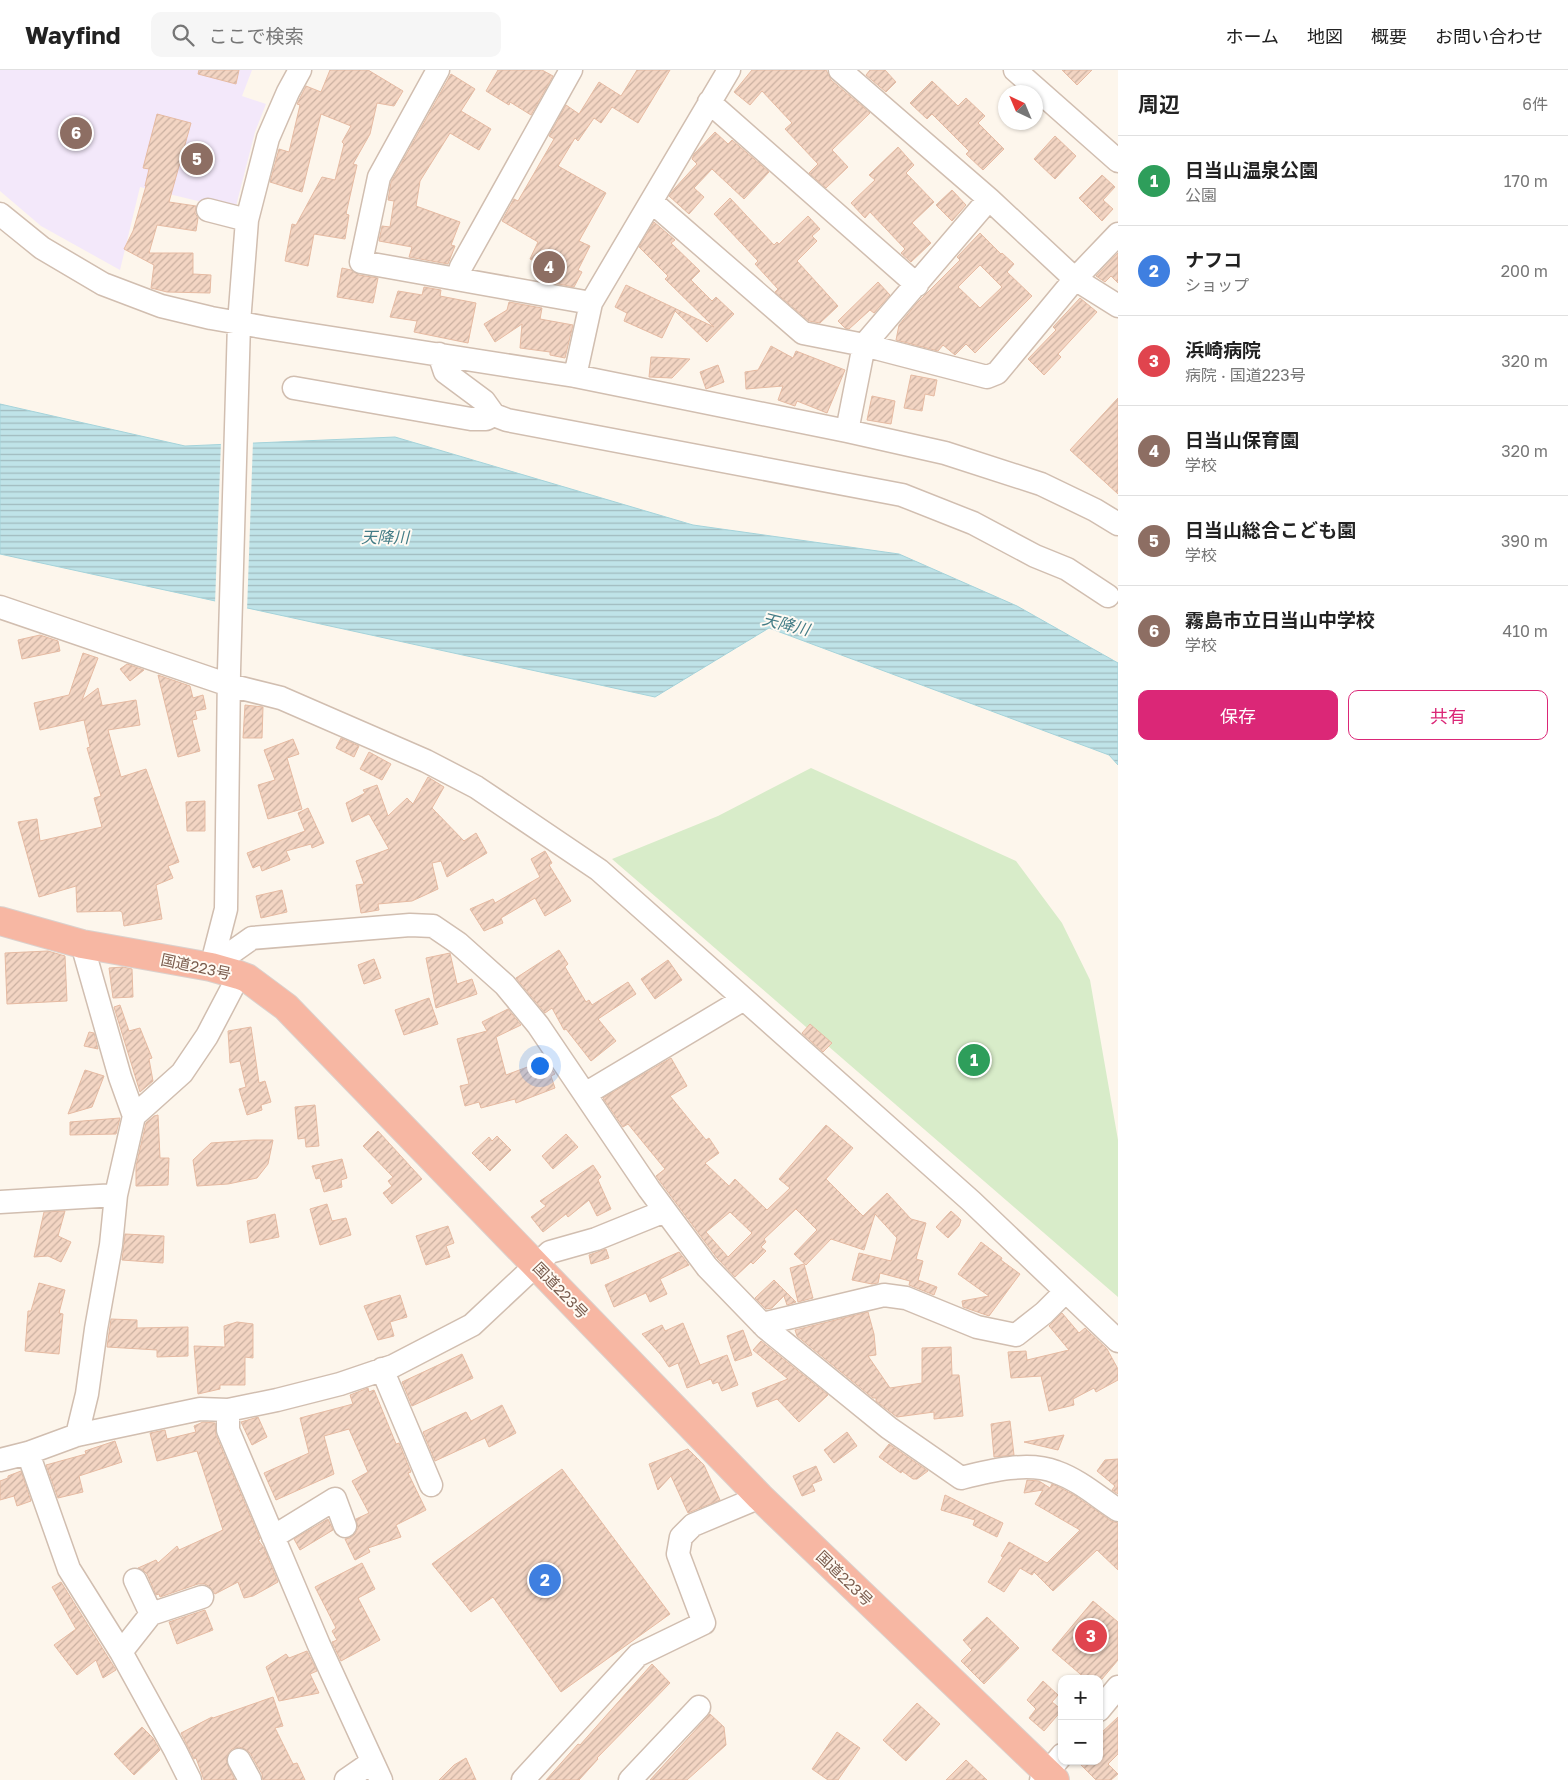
<!DOCTYPE html>
<html lang="ja">
<meta charset="utf-8">
<style>
:root{--surface:#fff;--page:#f6f6f6;--text:#222;--muted:#767676;--line:#e0e0e0;--accent:#db2777}
body{margin:0;font-family:"Golos Text","Noto Sans JP",sans-serif;background:var(--page);color:var(--text)}
.controls{position:absolute;right:15px;bottom:15px;display:grid;overflow:hidden;border-radius:10px;box-shadow:0 1px 4px #0004}
.controls button{width:45px;height:45px;display:grid;place-items:center;padding:0;border:0;border-bottom:1px solid var(--line);background:var(--surface);color:var(--text);font:25px sans-serif}
.compass{position:absolute;left:998px;top:15px;width:45px;height:45px;border-radius:50%;background:var(--surface);box-shadow:0 1px 4px #0004;rotate:316deg}
.you{position:absolute;left:539px;top:995px;width:18px;height:18px;margin:-12px;border:4px solid #fff;border-radius:50%;background:#1a73e8;box-shadow:0 0 0 8px #1a73e833}
.badge{display:grid;place-items:center;width:32px;height:32px;border-radius:50%;background:var(--accent);color:#fff;font-size:16px;font-weight:700}
.pin{position:absolute;translate:-50% -50%;border:2px solid #fff;box-shadow:0 1px 5px #0006}
.list{margin:0;padding:0;list-style:none}
h2{display:flex;justify-content:space-between;align-items:center;height:65px;margin:0;padding:0 20px;font-size:21px}
h2 small{font-size:16px;font-weight:400;color:var(--muted)}
.list li{display:grid;grid-template-columns:32px 1fr auto;gap:15px;align-items:center;box-sizing:border-box;height:90px;padding:0 20px;border-top:1px solid var(--line)}
.list b{display:block;font-size:19px;white-space:nowrap}
.list p{margin:0;font-size:16px;white-space:nowrap;color:var(--muted)}
.list em{font-size:16px;font-style:normal;color:var(--muted)}
.actions{display:flex;gap:10px;padding:15px 20px}
.actions a{flex:1;padding:11px 0;border:1px solid var(--accent);border-radius:10px;text-align:center;font-size:18px;color:var(--accent)}
.actions .main{background:var(--accent);color:#fff}
.icon{flex:none;width:28px;height:28px;fill:none;stroke:currentColor;stroke-width:2;stroke-linecap:round;stroke-linejoin:round}
.map{position:relative;flex:none;width:1118px;height:1710px;overflow:hidden}
header{display:flex;align-items:center;gap:30px;box-sizing:border-box;height:70px;padding:0 25px;background:var(--surface);border-bottom:1px solid var(--line)}
header strong{font-size:24px}
nav{display:flex;gap:28px;margin-inline-start:auto;font-size:18px}
.search{width:350px;height:45px;background:var(--page);display:flex;align-items:center;gap:12px;box-sizing:border-box;padding:0 18px;border-radius:10px;color:var(--muted);font-size:19px}
main{display:flex}
aside{flex:1;background:var(--surface)}
.map>svg:first-child{display:block}
.education{fill:#f3e8fa}
.green{fill:#d8ecc9}
.water{fill:url(#water-rules);stroke:#a5d3da}
.pier{fill:#fdf6ec}
.building{fill:url(#building-hatch);stroke:#e6bba3;fill-rule:evenodd}
.lines{fill:none;stroke-linecap:round;stroke-linejoin:round}
.minor-casing{stroke:#d1beb0;stroke-width:25}
.highway-casing{stroke:#dad1cd;stroke-width:30}
.minor{stroke:#fff;stroke-width:22}
.highway{stroke:#f7b7a3;stroke-width:28}
.labels{text-anchor:middle;dominant-baseline:central;stroke-width:4;stroke-linejoin:round;paint-order:stroke}
.street-label{font-size:15px;fill:#7a5c4d;stroke:#fffaf3}
.water-label{font-size:16px;font-style:italic;fill:#437c86;stroke:#fffaf3}
</style>
<header>
<strong>Wayfind</strong>
<div class="search"><svg class="icon" aria-label="search" viewBox="0 0 24 24"><circle cx="10" cy="10" r="6"/><path d="M15 15l6 6"/></svg>ここで検索</div>
<nav><a>ホーム</a><a>地図</a><a>概要</a><a>お問い合わせ</a></nav>
</header>
<main>
<div class="map">
<svg width="1118" height="1710" viewBox="0 0 1118 1710">
<defs>
<pattern id="water-rules" width="6" height="5" patternUnits="userSpaceOnUse" patternTransform="scale(1.25)"><rect width="6" height="5" fill="#bfe3e8"/><path d="M0 2.5h6" fill="none" stroke="#a0bbbe"/></pattern>
<pattern id="building-hatch" width="6" height="6" patternUnits="userSpaceOnUse" patternTransform="scale(1.25)"><rect width="6" height="6" fill="#f3d5c3"/><path d="M-1 1l2-2M0 6l6-6M5 7l2-2" fill="none" stroke="#cab0a1"/></pattern>
</defs>
<rect width="100%" height="100%" fill="#fdf6ec"/>
<path class="education" d="M0 0H252L242 26 266 34 255 62 235 140 140 117 120 200 41 156 0 121Z"/>
<path class="green" d="M811 698 1016 791 1062 853 1090 910 1118 1070V1227L612 789 718 746Z"/>
<path class="water" d="M0 334 185 376 395 367 693 455 899 484 1017 536 1118 593V695L1109 685 769 558 655 627 0 484Z"/>
<path class="pier" d="M253 371 247 541 215 534 221 372Z"/>
<path class="building" d="M199 0H239L236 14 198 4Z
M330 0H368L403 21 394 36 377 33 370 64 353 94 357 95 346 144 349 145 345 169 314 164 308 196 285 191 292 154 296 155 322 107 335 110 344 74 342 72 351 56 321 44 302 122 270 112 279 79 289 82 300 35 297 34 306 16 321 22Z
M498 0H542L553 6 531 45 510 32 509 35 486 21Z
M637 0H670L638 53 612 37 601 53 594 48 578 71 575 68 558 96 606 123 579 171 590 176 578 200 582 202 574 217 548 212 554 201 530 189 538 172 502 151 514 129 518 131 554 69 549 66 566 35 579 44 599 12 621 26Z
M752 0H826L831 10 870 43 832 80 848 97 826 118 809 103 818 94 785 59 792 53 762 21 750 35 734 22Z
M870 0H885L896 12 886 22 866 5Z
M1062 0H1092L1077 15Z
M451 4 475 19 461 41 491 59 479 80 450 63 420 111 416 136 460 152 451 175 455 176 448 194 409 187 412 177 379 171 382 156 390 157 394 131 388 130 391 112Z
M932 11 958 36 966 28 985 46 978 53 1004 79 983 100 966 84 969 81 932 44 927 49 910 33Z
M157 44 191 53 169 132 196 136 195 143 198 148 196 161 157 155 149 183H193V204L211 205 210 223 167 222 151 218 154 195 124 179 133 161 146 116H145L149 99 143 98Z
M715 62 728 74 732 70 769 102 744 129 712 99 694 118 704 127 689 144 669 126 675 118 697 94 692 89 694 84Z
M1055 66 1076 86 1055 109 1034 89Z
M898 77 914 95 906 103 934 132 912 153 931 173 911 192 901 183 905 179 870 142 865 148 851 133 875 110 869 105Z
M1102 105 1115 117 1103 130 1113 139 1102 151 1079 128Z
M952 120 966 135 952 151 936 135Z
M730 128 774 175 777 172 779 174 808 146 820 159 812 166 817 171 797 191 838 236 820 253 809 251 775 222 778 219 755 194 758 191 714 144Z
M654 152 675 170 671 173 700 201 691 210 712 231 716 227 734 244 707 272 675 241 662 268 624 251 627 243 615 237 626 215 714 257 665 209 668 206 639 177Z
M980 163 1001 184 1002 183 1014 194 1007 202 1032 226 975 283 966 274 955 285 943 275 938 281 896 270 899 255 916 234 960 190 957 187ZM980 195 1002 217 980 238 958 217Z
M1118 183V213L1111 206 1105 212 1096 206Z
M342 198 351 200 359 205 378 208 373 233 337 227Z
M878 212 890 225 874 243 870 240 849 259 845 258 838 251Z
M424 217 441 220 440 226 476 233 468 273 414 262 417 251 390 247 398 221 422 225Z
M1080 228 1097 242 1058 284 1061 287 1044 305 1028 289 1056 260 1053 257Z
M509 232 542 238 540 249 573 255 565 288 550 285V282L520 278 522 254 495 272 484 254 507 240Z
M771 276 793 288 796 281 845 300 827 343 797 331 795 336 778 330 783 316 746 319 745 302 758 300Z
M651 287 675 288 690 289 672 308 649 307Z
M718 295 724 312 706 319 700 302Z
M911 305 937 310 934 326 925 324 922 341 904 338Z
M872 326 895 331 891 354 867 350Z
M1118 328V424L1070 380Z
M40 565 58 571 60 581 22 589 18 570Z
M83 583 98 588 82 630 98 618 102 635 100 636 136 630 140 655 108 660 121 707 146 699 179 792 168 796 173 808 156 815 162 849 124 856 122 842 120 841 77 842 76 816 39 827 18 752 37 749 40 771 102 757 94 728 101 726 87 678 90 677 84 650 40 660 34 633 69 625Z
M127 594 144 600 130 611 120 599Z
M158 605 190 616 193 628 203 625 206 639 195 641 197 649 192 650 200 681 178 687Z
M245 635 263 637 262 668H243Z
M341 668 359 676 354 687 336 678Z
M293 669 299 684 287 688 302 739 268 749 258 715 275 710 264 680Z
M369 682 391 694 382 710 360 699Z
M428 707 444 717 432 738 464 771 476 763 487 783 447 807 441 791 432 793 438 819 412 831 378 834 379 840 361 843 356 815 364 814 356 791 389 779 369 744 352 752 346 733 365 723 363 720 377 715 388 746 407 728 413 734Z
M205 731V761H187L186 732Z
M308 738 324 773 312 778 311 774 286 781 290 790 262 801 260 795 253 798 247 783 305 761 298 743Z
M545 781 552 793 549 795 571 831 545 846 535 828 501 848 503 853 484 861 470 839 493 829 495 833 540 807 531 789Z
M282 820 287 842 261 848 256 826Z
M559 880 568 894 565 897 586 932 589 930 592 935 628 912 636 924 598 949 616 971 591 991 566 959 564 960 552 938 545 943 516 908Z
M48 881 65 886 67 931 7 934 5 883Z
M450 883 457 914 472 909 477 924 436 938 426 888Z
M374 889 381 908 364 914 358 895Z
M668 890 682 910 655 929 641 909Z
M123 897 132 899 133 927 113 928 109 898Z
M429 928 438 954 404 965 395 940Z
M120 935 129 961 140 958 152 988 149 989 153 1011 140 1022 114 937Z
M508 939 521 955 496 967 506 1005 546 990 555 1004 551 1006 555 1018 516 1033 515 1029 481 1038 479 1032 465 1036 460 1016 469 1014 457 969 487 961 482 952Z
M810 954 832 973 823 982 802 963Z
M251 957 259 1013 265 1011 271 1032 261 1035 262 1040 247 1045 239 1019 246 1017 240 991 230 993 228 961Z
M89 962 94 963 98 979 84 976Z
M671 988 687 1016 670 1026 706 1070 709 1068 719 1083 705 1093 729 1116 735 1109 767 1140 790 1118 779 1109 826 1055 853 1078 826 1109 863 1146 887 1123 911 1149 926 1153 916 1189 923 1191 918 1210 937 1217 934 1225 909 1215 910 1211 880 1203 878 1213 872 1214 852 1210 859 1183 891 1191 897 1168 875 1144 864 1180 831 1169 806 1195 794 1184 817 1160 796 1139 764 1169 766 1172 761 1177 766 1181 753 1194 751 1192 735 1207 717 1188 656 1106 665 1099 628 1054 623 1057 603 1028ZM730 1142 752 1163 728 1187 706 1162Z
M85 1000 104 1006 92 1037 68 1044Z
M315 1035 319 1076 306 1077 305 1068 298 1069 295 1037Z
M158 1045 160 1088H169L168 1115 136 1116V1096L146 1053 154 1046Z
M120 1048 116 1064 70 1065V1052Z
M378 1061 422 1109 392 1134 383 1123 392 1116 388 1111 393 1107 363 1076Z
M566 1064 578 1077 553 1099 542 1086Z
M497 1066 511 1080 490 1101 472 1083 489 1067 492 1071Z
M254 1070H273L268 1094 257 1108 228 1114 197 1116 193 1090 211 1073Z
M342 1089 347 1108 341 1110 342 1117 324 1122 320 1108 316 1109 312 1096Z
M593 1095 601 1107 598 1110 611 1139 597 1146 589 1130 568 1147 566 1144 543 1162 531 1147 546 1136 540 1131Z
M327 1134 332 1151 346 1148 351 1165 320 1175 310 1139Z
M65 1141 58 1166 71 1172 61 1192 48 1186 34 1187 44 1142Z
M951 1141 961 1150 959 1156 948 1168 936 1157Z
M275 1144 279 1167 250 1173 247 1151Z
M448 1156 454 1173 446 1176 450 1187 426 1195 416 1166Z
M125 1164 164 1166 163 1193 122 1190Z
M981 1172 1002 1188 1001 1190 1020 1204 989 1246 963 1237 962 1231 989 1226 958 1204Z
M606 1179 609 1188 591 1194 589 1185Z
M679 1182 689 1195 660 1209 667 1224 650 1232 646 1223 614 1237 605 1215Z
M804 1194 813 1228 798 1232 790 1198Z
M774 1210 796 1232 787 1235 784 1226 772 1238 766 1239 755 1228Z
M39 1213 65 1220 59 1243 63 1244 59 1284 25 1281 28 1241H31Z
M400 1225 407 1247 390 1252 394 1266 378 1270 364 1236Z
M868 1242 874 1264 876 1285 868 1286 890 1318 922 1313V1278L951 1277 952 1305H959L963 1346 934 1349V1342L897 1347 876 1331V1328H873L797 1266 795 1260Z
M1062 1243 1079 1263 1085 1258 1107 1279 1118 1299V1310L1096 1322 1094 1318 1073 1329 1074 1335 1049 1341 1041 1306 1011 1308 1008 1282 1026 1281 1027 1290 1069 1280 1049 1256Z
M111 1249 137 1250V1258L188 1257V1286L157 1287V1280L107 1277Z
M237 1252 253 1254V1288L245 1287V1315H220V1319L198 1324 194 1276 225 1277 224 1256Z
M683 1253 700 1295 727 1285 738 1315 722 1321 718 1312 713 1314 711 1309 687 1318 678 1293 669 1297 661 1285 642 1264 662 1255 665 1261Z
M743 1260 752 1285 735 1291 727 1266Z
M761 1271 828 1325 799 1352 777 1329 757 1337 752 1323 788 1309 753 1280Z
M462 1284 473 1308 412 1336 402 1312Z
M368 1318 369 1322 374 1320 396 1374 399 1373 411 1402 408 1403 426 1440 396 1455 401 1467 368 1478 370 1482 355 1490 345 1469 350 1468 355 1464 358 1458 356 1449 369 1443 352 1411 368 1402 349 1359 324 1366 334 1404 276 1430 264 1403 309 1383 300 1348 353 1334 350 1325Z
M502 1335 516 1363 489 1377 485 1368 435 1391 423 1362 466 1342 471 1351Z
M258 1347 267 1367 252 1375 241 1352Z
M1010 1351 1014 1385 994 1387 991 1354Z
M203 1352 215 1353 216 1365 260 1469 258 1470 264 1478 278 1512 253 1526 244 1528 238 1512 215 1524 210 1517 205 1514H198L160 1527 159 1524 156 1525 147 1504 143 1500 138 1498 156 1490 158 1493 177 1476 179 1480 223 1460 197 1381 157 1391 150 1363 165 1360 167 1369 196 1362 194 1356Z
M847 1362 857 1376 834 1393 824 1380Z
M1064 1365 1058 1380 1024 1372Z
M115 1371 122 1392 79 1406 83 1422 58 1428 46 1395 86 1384 85 1381Z
M889 1374 928 1401 917 1409H913L902 1401 901 1403 879 1387Z
M688 1379 704 1395 720 1430 688 1443 671 1406 658 1420 649 1394Z
M1118 1389V1424L1112 1420 1115 1416 1097 1401 1105 1390Z
M816 1396 822 1410 812 1414 815 1421 802 1426 793 1406Z
M562 1399 670 1544 561 1622 493 1527 471 1542 432 1494Z
M21 1401 31 1431 17 1436 14 1426 0 1430V1411L8 1408V1406Z
M1027 1410 1039 1411 1050 1418 1052 1414 1059 1417 1074 1425 1111 1451 1118 1453V1500L1097 1480 1053 1521 1034 1502 1032 1505 1020 1498 1004 1522 988 1512 1003 1487 1001 1486 1009 1472 1047 1493 1080 1460 1035 1434 1043 1420 1024 1423Z
M945 1425 1003 1453 997 1467 973 1455 975 1450 941 1440Z
M328 1449 333 1460 300 1480 294 1469Z
M362 1493 375 1519 358 1528 380 1570 341 1591 332 1572 337 1570 332 1561 336 1558 315 1517Z
M61 1512 116 1600 103 1608 96 1590 77 1605 54 1575 76 1559 52 1517Z
M1093 1531 1118 1552V1590L1102 1609H1086L1052 1580Z
M205 1540 213 1560 177 1574 169 1552Z
M987 1547 1019 1578 984 1614 961 1591 972 1580 963 1570Z
M307 1581 317 1601 310 1604 319 1623 279 1631 266 1597 286 1584 289 1588Z
M652 1594 670 1613 597 1688 598 1689 579 1710H546L578 1674 580 1675Z
M1043 1611 1058 1625 1052 1632 1062 1640 1044 1661 1029 1648 1036 1639 1027 1630Z
M273 1627 283 1656 275 1658 293 1694 297 1693 305 1710H263L262 1704 250 1683 245 1679 239 1677 232 1679 228 1684 226 1689 228 1696 235 1710H204L196 1688 194 1689 181 1663 212 1647 213 1648Z
M917 1633 940 1654 906 1691 883 1670Z
M710 1644 724 1657 726 1675 687 1710H650Z
M1118 1647V1684L1108 1694 1118 1704 1111 1710H1096L1077 1691H1099V1665Z
M142 1657 153 1668 160 1680 134 1705 114 1684Z
M837 1662 860 1678 838 1710H828L812 1699Z
M466 1688 476 1710H439L454 1695Z
M966 1690 987 1710H946Z"/>
<g class="lines">
<g class="minor-casing">
<path id="minor" d="M438 0 379 107 361 192 591 233
M840 0 989 129 1075 209 1118 236
M1015 0 1118 91
M709 32 917 215
M652 132 803 263 864 275 987 307 997 303 1075 209 1118 164
M208 140 247 150
M0 144 42 178 103 214 161 236 211 248 268 258 575 306 847 361 945 383 1041 414 1095 440 1118 454
M458 208 461 197 571 0
M439 284 445 302 484 331 494 345
M575 306 591 233 729 0
M294 318 471 349H486L494 345 507 350 902 425 973 453 1035 486 1067 499 1108 526
M847 361 864 275 989 129
M0 537 229 615 281 628 426 691 476 717 599 800 971 1131 1118 1271
M211 897 252 868 410 855 433 856 458 873 505 915 538 955 649 1119 707 1197 766 1258 889 1358 961 1408C989 1401 1028 1391 1056 1402 1079 1410 1098 1427 1118 1440
M211 897 226 839 229 601 239 253 247 150 268 68 288 22 300 0
M585 1024 744 929
M134 1046 182 1003 207 966 239 905
M0 1132 116 1125
M762 1254 884 1225 906 1228 977 1257 1016 1265 1044 1243 1065 1222
M382 1299 431 1415
M228 1340V1360L319 1575 381 1710
M77 1365 87 1324 96 1259 111 1175 116 1125 134 1046 120 1007 82 874
M28 1383 69 1499 121 1582 175 1680 190 1710
M0 1390 28 1383 77 1365 200 1339 228 1340 277 1330 340 1314 393 1296 472 1255 550 1182 596 1169 665 1141
M273 1467 335 1429 345 1456
M151 1544 202 1527
M121 1582 151 1544 135 1510
M1099 1640 1118 1617
M239 1690 250 1710
M346 1710 372 1692
M523 1710 638 1585 704 1553 678 1484 681 1467 693 1455 760 1427
M630 1710 699 1637
M1041 1710 1062 1685"/>
</g>
<g class="highway-casing">
<path id="highway" d="M0 851 82 874 211 897 239 905 247 908 286 937 760 1427 1055 1710"/>
</g>
<use href="#minor" class="minor"/>
<use href="#highway" class="highway"/>
</g>
<g class="labels">
<g class="street-label">
<text transform="translate(196 896) rotate(12)">国道223号</text>
<text transform="translate(561 1220) rotate(46)">国道223号</text>
<text transform="translate(845 1508) rotate(44)">国道223号</text>
</g>
<g class="water-label">
<text x="385" y="467">天降川</text>
<text transform="translate(786 554) rotate(14)">天降川</text>
</g>
</g>
</svg>
<div class="controls">
<button>+</button>
<button>−</button>
</div>
<svg class="compass" viewBox="-18 -18 36 36"><path d="M0-13l5 13h-10z" fill="#e53935"/><path d="M0 13l5-13h-10z" fill="#767676"/></svg>
<div class="you"></div>
<div class="pin badge" style="left:974px;top:990px;background:#2e9e5b">1</div>
<div class="pin badge" style="left:545px;top:1510px;background:#3f7fe0">2</div>
<div class="pin badge" style="left:1091px;top:1566px;background:#e0444e">3</div>
<div class="pin badge" style="left:549px;top:197px;background:#8d6e63">4</div>
<div class="pin badge" style="left:197px;top:89px;background:#8d6e63">5</div>
<div class="pin badge" style="left:76px;top:63px;background:#8d6e63">6</div>
</div>
<aside>
<h2>周辺<small>6件</small></h2>
<ul class="list">
<li><span class="badge" style="background:#2e9e5b">1</span><div><b>日当山温泉公園</b><p>公園</p></div><em>170 m</em></li>
<li><span class="badge" style="background:#3f7fe0">2</span><div><b>ナフコ</b><p>ショップ</p></div><em>200 m</em></li>
<li><span class="badge" style="background:#e0444e">3</span><div><b>浜崎病院</b><p>病院 · 国道223号</p></div><em>320 m</em></li>
<li><span class="badge" style="background:#8d6e63">4</span><div><b>日当山保育園</b><p>学校</p></div><em>320 m</em></li>
<li><span class="badge" style="background:#8d6e63">5</span><div><b>日当山総合こども園</b><p>学校</p></div><em>390 m</em></li>
<li><span class="badge" style="background:#8d6e63">6</span><div><b>霧島市立日当山中学校</b><p>学校</p></div><em>410 m</em></li>
</ul>
<div class="actions"><a class="main">保存</a><a>共有</a></div>
</aside>
</main>
